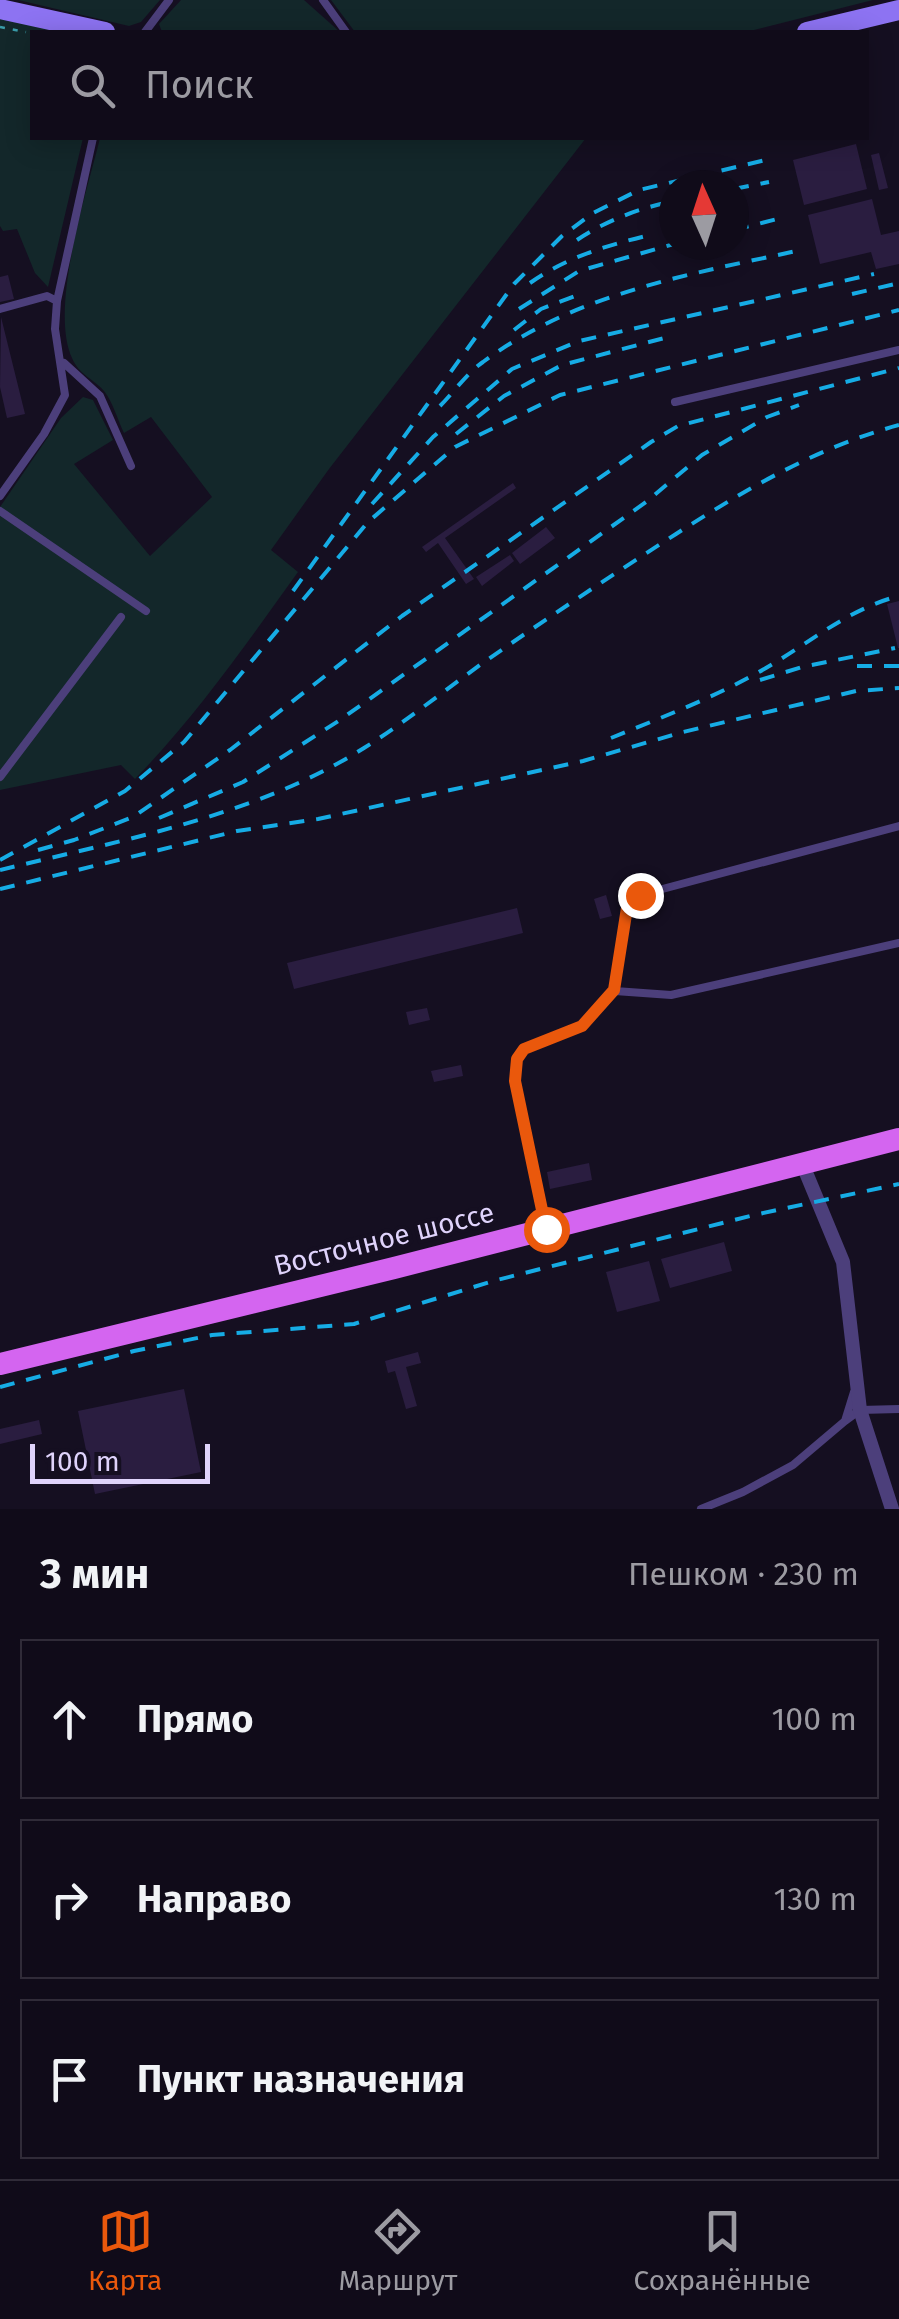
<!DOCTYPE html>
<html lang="ru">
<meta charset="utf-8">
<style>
:root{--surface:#100b19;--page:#1e1926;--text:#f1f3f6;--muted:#9c9ba2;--line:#302b38;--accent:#ea580c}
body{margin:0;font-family:"Fira Sans",sans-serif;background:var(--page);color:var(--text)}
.compass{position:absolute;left:659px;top:170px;width:90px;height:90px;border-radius:50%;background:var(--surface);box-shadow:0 5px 25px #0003;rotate:357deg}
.scale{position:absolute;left:30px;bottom:25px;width:180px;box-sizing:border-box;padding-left:10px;border:5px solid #dfd3fb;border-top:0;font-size:28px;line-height:35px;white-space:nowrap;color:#dfd3fb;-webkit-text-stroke:8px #150f21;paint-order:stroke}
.stop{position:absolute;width:30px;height:30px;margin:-22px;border:8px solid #ea580c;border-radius:50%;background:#fff}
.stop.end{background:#ea580c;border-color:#fff;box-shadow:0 2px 10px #0008}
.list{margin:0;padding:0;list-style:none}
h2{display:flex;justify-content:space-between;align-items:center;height:130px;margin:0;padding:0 40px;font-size:42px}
h2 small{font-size:32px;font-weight:400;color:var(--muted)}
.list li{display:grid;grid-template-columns:65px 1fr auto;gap:30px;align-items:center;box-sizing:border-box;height:160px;margin:0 20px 20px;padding:0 20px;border:2px solid var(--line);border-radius:0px}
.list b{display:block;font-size:38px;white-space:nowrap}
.list em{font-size:32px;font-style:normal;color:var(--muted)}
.icon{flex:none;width:55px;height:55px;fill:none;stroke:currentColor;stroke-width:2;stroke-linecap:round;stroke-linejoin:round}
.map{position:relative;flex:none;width:899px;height:1509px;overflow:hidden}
.search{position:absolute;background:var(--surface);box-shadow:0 5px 25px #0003;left:30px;right:30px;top:30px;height:110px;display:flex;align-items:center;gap:25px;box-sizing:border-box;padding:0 35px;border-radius:0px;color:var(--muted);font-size:38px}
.sheet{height:670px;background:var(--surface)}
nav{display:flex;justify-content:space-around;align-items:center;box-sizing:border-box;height:140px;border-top:2px solid var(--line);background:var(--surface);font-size:28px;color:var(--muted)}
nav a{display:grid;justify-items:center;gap:5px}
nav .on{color:var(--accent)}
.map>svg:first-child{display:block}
.green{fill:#13272a}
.building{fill:#2a1d40}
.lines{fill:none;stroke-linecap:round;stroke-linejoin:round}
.path{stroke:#3a9ca9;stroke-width:2.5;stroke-dasharray:5 8;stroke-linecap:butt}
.service{stroke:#4c3f7b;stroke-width:8}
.minor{stroke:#4c3f7b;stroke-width:14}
.secondary{stroke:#8d73f2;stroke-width:20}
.primary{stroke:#d465f0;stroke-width:22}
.rail{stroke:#16ace5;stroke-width:4;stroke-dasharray:15 12;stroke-linecap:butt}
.route{stroke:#ea580c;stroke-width:12}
.labels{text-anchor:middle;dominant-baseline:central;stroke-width:8;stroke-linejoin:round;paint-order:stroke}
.street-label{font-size:28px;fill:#dfd3fb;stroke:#150f21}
</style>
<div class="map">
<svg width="899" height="1509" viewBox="0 0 899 1509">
<rect width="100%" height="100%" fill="#150f21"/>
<path class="green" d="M18 0H160L141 22 129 26Z
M181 0H304L340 32H162L159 24Z
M331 0H873L746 32H355Z
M0 17 77 32H32V138H83L48 287 35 273 17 229 3 231 0 226Z
M100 138H586L329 469 271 550 298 572C247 643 196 716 135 779L121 765 0 790V507L61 418 83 397 93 400 113 440 74 464 150 556 212 497 151 417 124 433C118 421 113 402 104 391 94 379 79 375 72 358 49 308 87 192 100 138Z"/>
<path class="building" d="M856 144 867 189 804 205 793 160Z
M879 153 888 188 879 190 871 155Z
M872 199 881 235 899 231V264L876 269 871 252 820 264 808 215Z
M8 275 14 299 0 302V277Z
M1 317 25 414 7 418 0 387Z
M513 483 516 488 445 538 474 579 466 584 438 543 426 552 422 547Z
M546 527 555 538 520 564 512 553Z
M510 555 514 561 482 586 476 577Z
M899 601V648H898L887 604Z
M606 895 612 916 600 919 594 899Z
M517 908 523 933 294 989 287 963Z
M427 1008 430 1020 409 1025 406 1012Z
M461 1065 463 1076 434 1082 431 1071Z
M589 1163 592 1180 550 1189 547 1172Z
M724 1242 732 1271 670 1288 661 1259Z
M649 1261 660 1301 617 1312 606 1272Z
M418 1352 421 1363 406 1367 417 1406 406 1409 395 1371 388 1373 385 1361Z
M184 1389 201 1472 95 1494 78 1411Z
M39 1420 42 1434 0 1444V1429Z"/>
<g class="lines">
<path class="path" d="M0 27 26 32"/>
<path class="service" d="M323 0 346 32
M145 32 169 0
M0 309 47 296 57 301
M64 363 100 396 131 466
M675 402 899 350
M0 496 44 434 65 395 55 329 57 301 93 138
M0 511 146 611
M0 777 121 617
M615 991 671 995 899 943
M544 1224 515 1081 517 1059 524 1049 582 1026 615 991 627 908 640 895 899 826
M845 1421 860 1410 899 1409
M701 1509 743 1492 793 1465 845 1421 854 1392"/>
<path class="minor" d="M802 1163 843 1262 860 1410 892 1509"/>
<path class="secondary" d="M0 9 105 32
M807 32 899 10"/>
<path class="primary" d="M0 1364 394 1268 899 1139"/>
<path class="rail" d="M734 189 769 182
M734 230 785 217
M577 240C607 220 640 208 674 201
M530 283C569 256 608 245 654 234
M852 294 899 283
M519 309 579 271 674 244
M514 330 541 309 583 293
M440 406C454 392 467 373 483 362 576 293 691 274 801 250
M456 434 504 396 562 365 672 336
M372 504 433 437 512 369 579 341 874 274
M293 591 514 284 562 236 593 213 639 190 774 158
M857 666H899
M760 680 802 667 895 648
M611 738C665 716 721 695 771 665 813 640 851 608 899 596
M159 818 243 782 340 720 646 502 702 455 767 417 799 405
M38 850 74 840 133 817 230 750 402 616 651 442 678 426 899 368
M0 860 125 791 184 742 368 522 455 447 560 395 899 310
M0 870C122 840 256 816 364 748 407 721 446 689 487 660 549 617 612 575 676 534 746 489 818 447 899 425
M0 889 237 831 318 819 583 761 683 732 856 691 899 688
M0 1387 134 1351 212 1335 354 1324 493 1281 754 1215 899 1184"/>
</g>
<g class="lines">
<path class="route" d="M546 1229 515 1081 517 1059 524 1049 582 1026 614 990 627 908 640 895"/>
</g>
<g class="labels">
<g class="street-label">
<text transform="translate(384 1239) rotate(-14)">Восточное шоссе</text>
</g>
</g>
</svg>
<svg class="compass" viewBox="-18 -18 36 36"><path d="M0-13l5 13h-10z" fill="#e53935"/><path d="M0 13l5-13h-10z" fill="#9c9ba2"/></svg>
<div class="scale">100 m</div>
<div class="stop" style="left:546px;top:1229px"></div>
<div class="stop end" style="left:640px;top:895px"></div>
<div class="search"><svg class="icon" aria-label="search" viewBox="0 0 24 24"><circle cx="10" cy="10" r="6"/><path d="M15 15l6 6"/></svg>Поиск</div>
</div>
<section class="sheet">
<h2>3 мин<small>Пешком · 230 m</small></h2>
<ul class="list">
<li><svg class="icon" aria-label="ahead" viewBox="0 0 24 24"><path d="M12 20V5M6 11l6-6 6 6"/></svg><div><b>Прямо</b></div><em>100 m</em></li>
<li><svg class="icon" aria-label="right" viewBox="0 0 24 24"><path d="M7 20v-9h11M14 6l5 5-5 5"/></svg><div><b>Направо</b></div><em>130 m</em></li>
<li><svg class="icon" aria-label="arrive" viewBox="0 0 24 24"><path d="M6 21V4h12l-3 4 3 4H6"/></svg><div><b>Пункт назначения</b></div></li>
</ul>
</section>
<nav>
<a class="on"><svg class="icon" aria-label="map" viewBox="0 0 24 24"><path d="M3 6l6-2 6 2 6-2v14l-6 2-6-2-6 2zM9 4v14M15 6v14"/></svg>Карта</a>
<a><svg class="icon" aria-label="directions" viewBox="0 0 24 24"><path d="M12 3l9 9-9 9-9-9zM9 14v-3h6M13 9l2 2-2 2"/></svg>Маршрут</a>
<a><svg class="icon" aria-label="saved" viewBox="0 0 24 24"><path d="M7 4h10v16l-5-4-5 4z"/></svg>Сохранённые</a>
</nav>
